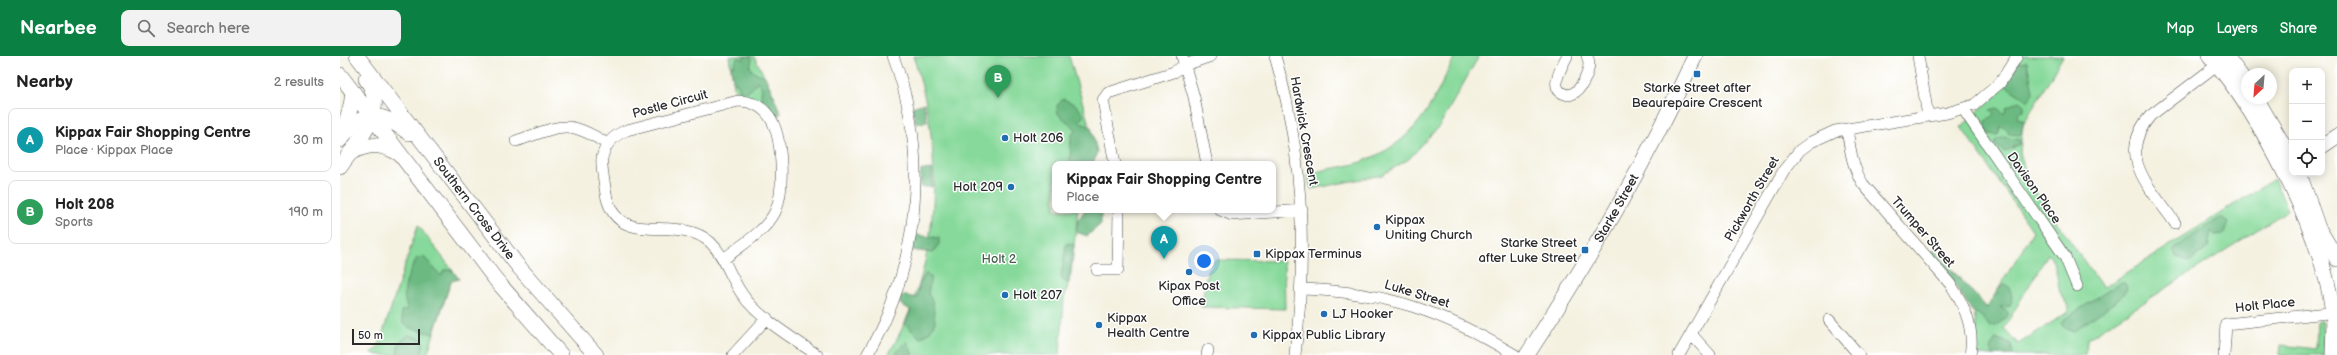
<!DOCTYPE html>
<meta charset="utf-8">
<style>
:root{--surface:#fff;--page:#f2f2f2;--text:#222;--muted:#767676;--line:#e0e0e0;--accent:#0b8043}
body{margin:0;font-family:"Balsamiq Sans",sans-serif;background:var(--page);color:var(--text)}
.controls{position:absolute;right:12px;top:12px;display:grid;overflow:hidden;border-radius:8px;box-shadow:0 2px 10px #0003}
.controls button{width:36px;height:36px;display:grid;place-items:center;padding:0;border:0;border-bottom:1px solid var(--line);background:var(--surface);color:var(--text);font:20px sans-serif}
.compass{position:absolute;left:1901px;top:12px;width:36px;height:36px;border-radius:50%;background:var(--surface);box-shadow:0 2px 10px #0003;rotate:206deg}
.scale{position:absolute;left:12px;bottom:10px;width:68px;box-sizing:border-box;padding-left:4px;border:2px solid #2b2b2b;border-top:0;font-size:11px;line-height:14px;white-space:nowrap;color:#2b2b2b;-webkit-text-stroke:3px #fff;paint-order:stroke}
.you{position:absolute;left:864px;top:205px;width:14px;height:14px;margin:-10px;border:3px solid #fff;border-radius:50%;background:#1a73e8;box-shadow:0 0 0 6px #1a73e833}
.badge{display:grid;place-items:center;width:26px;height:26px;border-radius:50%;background:var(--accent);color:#fff;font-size:13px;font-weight:700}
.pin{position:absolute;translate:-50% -33px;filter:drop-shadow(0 1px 2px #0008)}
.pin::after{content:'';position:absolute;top:21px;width:14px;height:12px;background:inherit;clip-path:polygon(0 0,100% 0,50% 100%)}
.popup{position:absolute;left:712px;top:105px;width:224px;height:52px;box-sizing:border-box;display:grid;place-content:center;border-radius:8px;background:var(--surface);filter:drop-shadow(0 1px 3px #0005);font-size:13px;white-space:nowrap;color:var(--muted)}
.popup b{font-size:15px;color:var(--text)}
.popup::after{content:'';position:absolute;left:50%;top:100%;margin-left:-8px;border:8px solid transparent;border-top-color:var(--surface)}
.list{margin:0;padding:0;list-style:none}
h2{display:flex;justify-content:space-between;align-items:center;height:52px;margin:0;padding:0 16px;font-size:17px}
h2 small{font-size:13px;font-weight:400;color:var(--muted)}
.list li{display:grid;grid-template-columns:26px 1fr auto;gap:12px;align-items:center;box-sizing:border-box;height:64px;margin:0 8px 8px;padding:0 8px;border:1px solid var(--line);border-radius:8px}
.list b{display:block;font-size:15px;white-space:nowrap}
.list p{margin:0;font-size:13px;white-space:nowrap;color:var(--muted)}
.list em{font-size:13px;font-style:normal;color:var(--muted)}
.icon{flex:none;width:22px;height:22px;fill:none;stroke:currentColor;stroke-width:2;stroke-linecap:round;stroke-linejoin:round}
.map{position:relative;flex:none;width:1997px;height:299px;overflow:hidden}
header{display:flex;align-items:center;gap:24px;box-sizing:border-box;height:56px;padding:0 20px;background:var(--accent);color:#fff}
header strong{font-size:19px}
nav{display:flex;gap:22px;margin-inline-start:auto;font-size:14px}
.search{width:280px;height:36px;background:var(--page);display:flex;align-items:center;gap:10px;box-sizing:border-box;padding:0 14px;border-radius:8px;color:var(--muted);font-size:15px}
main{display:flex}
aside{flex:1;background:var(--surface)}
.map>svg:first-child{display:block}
.green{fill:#86d99a;stroke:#588262;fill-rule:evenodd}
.forest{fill:#6cb982;stroke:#4c7256}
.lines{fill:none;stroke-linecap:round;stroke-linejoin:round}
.street-casing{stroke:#494946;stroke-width:12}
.secondary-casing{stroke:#494946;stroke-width:16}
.street{stroke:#fff;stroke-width:11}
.secondary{stroke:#fff;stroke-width:15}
.poi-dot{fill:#1f6fb2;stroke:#fff;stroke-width:1.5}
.labels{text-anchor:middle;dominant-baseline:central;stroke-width:3;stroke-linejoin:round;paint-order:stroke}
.poi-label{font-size:13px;fill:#2b2b2b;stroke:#fff;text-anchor:start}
.street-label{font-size:13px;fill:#2b2b2b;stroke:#fff}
.park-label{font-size:13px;fill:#465f4c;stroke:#fff}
</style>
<header>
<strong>Nearbee</strong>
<div class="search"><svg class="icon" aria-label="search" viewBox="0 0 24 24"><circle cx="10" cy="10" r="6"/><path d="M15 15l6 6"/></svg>Search here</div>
<nav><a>Map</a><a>Layers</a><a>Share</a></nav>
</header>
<main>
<aside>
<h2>Nearby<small>2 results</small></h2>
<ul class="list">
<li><span class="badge" style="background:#0f9aa8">A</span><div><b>Kippax Fair Shopping Centre</b><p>Place · Kippax Place</p></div><em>30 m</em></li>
<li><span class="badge" style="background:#2e9e5b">B</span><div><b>Holt 208</b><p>Sports</p></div><em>190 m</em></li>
</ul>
</aside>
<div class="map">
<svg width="1997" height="299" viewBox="0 0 1997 299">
<rect width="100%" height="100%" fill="#fff"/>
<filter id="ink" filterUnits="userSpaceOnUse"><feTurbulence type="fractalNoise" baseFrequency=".025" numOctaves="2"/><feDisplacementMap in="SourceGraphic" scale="8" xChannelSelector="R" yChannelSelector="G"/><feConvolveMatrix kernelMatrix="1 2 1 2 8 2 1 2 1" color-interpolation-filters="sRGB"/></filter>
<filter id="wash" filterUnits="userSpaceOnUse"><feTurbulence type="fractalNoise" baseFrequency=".012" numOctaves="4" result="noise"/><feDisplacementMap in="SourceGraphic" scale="16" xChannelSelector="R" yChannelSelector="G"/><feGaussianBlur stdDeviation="0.9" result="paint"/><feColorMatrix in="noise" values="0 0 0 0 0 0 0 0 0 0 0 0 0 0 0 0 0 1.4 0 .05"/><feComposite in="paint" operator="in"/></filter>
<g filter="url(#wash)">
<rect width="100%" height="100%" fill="#f4f1e0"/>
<path class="green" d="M389 0H414L435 41 427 55 396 42Z
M573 0H729L757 96 753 108H715V154H738L731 217 724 243 720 299H548C601 211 606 96 573 0Z
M1115 0H1139L1100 69 1069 103 1042 119 971 133 968 119C984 112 1002 112 1018 107 1076 87 1091 51 1115 0Z
M1682 0H1723L1683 69 1680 96 1688 125 1763 232 1934 123 1948 154 1747 283 1746 299H1633L1637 282 1634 255 1647 252 1693 175 1621 71 1666 29ZM1708 198C1718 210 1716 222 1720 236 1723 244 1729 247 1728 256L1678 288 1664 272Z
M78 169 119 223 111 225 87 299H37L31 296 38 292Z
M875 204 944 205 945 253 861 251 867 217Z
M1977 265H1982L1984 299H1940L1941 289 1976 293Z"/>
<path class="forest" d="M405 0H410L412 3 410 11 413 16 425 20 441 58 433 59 427 55 429 48C421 44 420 41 422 32L417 25C412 33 411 37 400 35L398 28 393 25 391 10 394 9 397 2 404 3Z
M1687 6 1693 36 1689 45 1670 33 1666 29 1678 7Z
M723 43 736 49 744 59 739 66 751 71 757 96 753 108H730L731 79 737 74 718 58 717 49Z
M1679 45 1684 49V55L1679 56 1677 62 1684 65 1681 79 1669 78 1666 72 1660 71 1658 79 1649 78 1646 75V65L1654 58 1650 54 1658 52 1664 58 1667 51Z
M584 47 587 66 576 68 572 51Z
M1664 81 1680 84V88L1665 96 1654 88 1655 85Z
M592 113V131H580L581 114Z
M745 154H761V168L747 180 736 176 738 164Z
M1881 161 1888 166 1884 178 1875 179 1871 175 1868 192 1849 206 1836 200 1833 193Z
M575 179 599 182V188L592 197 572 194Z
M728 187 734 189 729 227 723 225 721 221 726 188Z
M1593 193 1647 252 1659 232 1664 228 1668 230C1672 237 1673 242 1670 250L1660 251 1668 256V260L1656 270 1650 271 1641 260 1632 255 1616 231 1597 209 1592 197Z
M84 201 101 220 104 214H112L119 223 111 225 93 278 70 272 63 267 61 255 68 253C59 237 69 217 77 202Z
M586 217 591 221 588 237 593 247 595 266 589 277 580 282 565 268 571 254 560 248V239L578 242 579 229Z
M1781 226 1785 227 1787 233 1779 243 1733 276 1725 272 1721 266 1726 262Z
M68 279 82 283 84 288 81 299H57L59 287Z
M1656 282 1671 288 1673 299H1653L1650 292Z
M567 285 573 299H554Z"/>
</g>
<g filter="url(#ink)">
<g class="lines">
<g class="street-casing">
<path id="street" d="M842 0 854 41 867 108
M935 0C964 98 967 198 955 299
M1227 0C1221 13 1206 35 1229 39 1242 36 1253 11 1247 0
M1578 0 1588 60
M1623 53 1725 201 1737 230
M1507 73C1510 92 1512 111 1523 128L1611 229C1625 250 1635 273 1630 299
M176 85C219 71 226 61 267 88
M775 108 763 44 768 37 834 16 845 9 871 0
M880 154 892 159 962 154
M1835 167C1811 132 1775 101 1810 60L1882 5
M384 203C401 189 425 176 435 156 445 135 443 79 429 60 421 49 411 45 398 45L287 74C274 79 265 88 262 102 261 112 264 123 265 132 273 198 335 155 370 186 385 200 390 221 402 238 418 262 453 282 477 299
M757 214H778L779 154
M962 233C1047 236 1102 255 1175 299
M1489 264 1519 299
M1351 278 1370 299
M393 299 427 262
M527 299C580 209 590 98 553 0
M867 299 868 294
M1339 299 1444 114 1460 94 1471 86 1495 75 1607 57 1634 49 1660 27 1677 0
M1884 299 1886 268 1997 256"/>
</g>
<g class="secondary-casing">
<g id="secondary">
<path id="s1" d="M17 0 178 210 256 299"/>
<path d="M1870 0C1922 61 1982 177 1993 256 1995 271 1993 285 1993 299"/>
<path d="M1886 0 1907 28"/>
<path d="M0 19 156 224 221 299"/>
<path d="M1916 42 1952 104"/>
<path d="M2 79 11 50 13 36"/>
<path d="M0 84C24 52 40 55 69 77"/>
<path d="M1982 90 1997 80"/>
<path d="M10 97C29 87 40 87 58 97"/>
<path d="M0 111C17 86 50 54 26 23"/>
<path d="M1959 117 1978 172 1997 203"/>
<path id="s2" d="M1187 299C1251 201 1306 107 1355 0"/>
</g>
</g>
<use href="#street" class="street"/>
<use href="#secondary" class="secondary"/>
</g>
</g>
<g class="poi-dot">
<rect x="1353" y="14" width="8" height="8" rx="2"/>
<circle cx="665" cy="82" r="4"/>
<circle cx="671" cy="131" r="4"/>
<circle cx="1037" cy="171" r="4"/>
<rect x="1241" y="190" width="8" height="8" rx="2"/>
<rect x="913" y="194" width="8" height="8" rx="2"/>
<circle cx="849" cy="216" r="4"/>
<circle cx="665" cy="239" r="4"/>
<circle cx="984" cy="258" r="4"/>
<circle cx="759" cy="269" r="4"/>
<circle cx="914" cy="279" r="4"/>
</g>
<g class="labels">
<g class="poi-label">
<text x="1357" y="32" text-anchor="middle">Starke Street after<tspan x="1357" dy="15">Beaurepaire Crescent</tspan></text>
<text x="673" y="82">Holt 206</text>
<text x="663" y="131" text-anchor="end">Holt 209</text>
<text x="1045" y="164">Kippax<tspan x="1045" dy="15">Uniting Church</tspan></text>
<text x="1237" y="187" text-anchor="end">Starke Street<tspan x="1237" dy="15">after Luke Street</tspan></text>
<text x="925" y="198">Kippax Terminus</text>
<text x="849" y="230" text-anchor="middle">Kipax Post<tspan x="849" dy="15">Office</tspan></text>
<text x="673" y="239">Holt 207</text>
<text x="992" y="258">LJ Hooker</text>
<text x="767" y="262">Kippax<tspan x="767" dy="15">Health Centre</tspan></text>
<text x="922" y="279">Kippax Public Library</text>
</g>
<g class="street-label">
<text transform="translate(330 48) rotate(-15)">Postle Circuit</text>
<text transform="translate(964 75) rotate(80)">Hardwick Crescent</text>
<text transform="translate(1694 132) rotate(55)">Davison Place</text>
<text transform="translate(1412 143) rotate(-60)">Pickworth Street</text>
<text stroke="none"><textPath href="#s1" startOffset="192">Southern Cross Drive</textPath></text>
<text stroke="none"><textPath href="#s2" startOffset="172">Starke Street</textPath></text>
<text transform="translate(1583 176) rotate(49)">Trumper Street</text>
<text transform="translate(1077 238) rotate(17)">Luke Street</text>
<text transform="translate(1925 249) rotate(-6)">Holt Place</text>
</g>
<g class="park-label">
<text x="659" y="203">Holt 2</text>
</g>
</g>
</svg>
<div class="controls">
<button>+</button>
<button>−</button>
<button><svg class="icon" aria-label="locate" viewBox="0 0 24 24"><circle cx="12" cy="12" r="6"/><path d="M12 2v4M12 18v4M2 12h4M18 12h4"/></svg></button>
</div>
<svg class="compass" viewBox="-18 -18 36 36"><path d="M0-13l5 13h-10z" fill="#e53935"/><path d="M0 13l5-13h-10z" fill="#767676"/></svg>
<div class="scale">50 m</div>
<div class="you"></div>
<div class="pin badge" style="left:824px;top:203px;background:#0f9aa8">A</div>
<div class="popup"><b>Kippax Fair Shopping Centre</b>Place</div>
<div class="pin badge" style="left:658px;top:42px;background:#2e9e5b">B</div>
</div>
</main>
